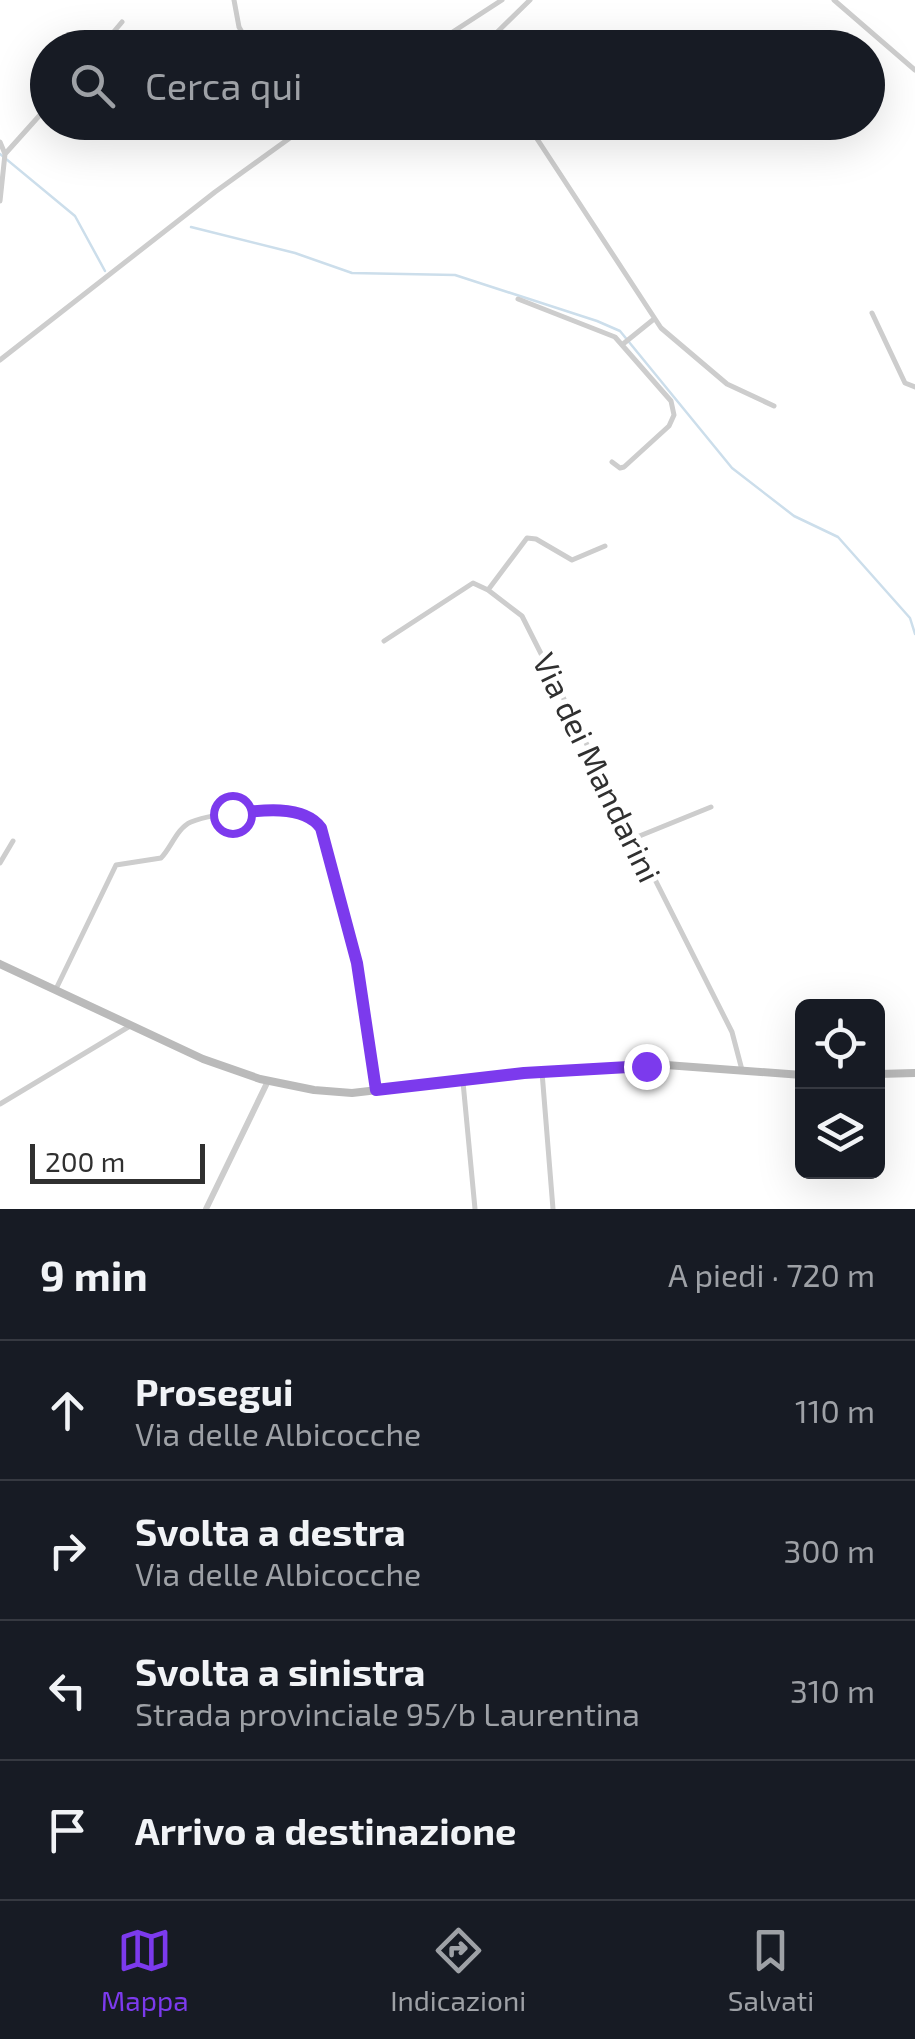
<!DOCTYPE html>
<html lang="it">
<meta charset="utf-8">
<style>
:root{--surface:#171b24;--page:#20242c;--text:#f1f3f6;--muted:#9ea1a6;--line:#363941;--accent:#7c3aed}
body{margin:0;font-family:"Exo 2",sans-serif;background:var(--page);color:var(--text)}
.controls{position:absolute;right:30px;bottom:30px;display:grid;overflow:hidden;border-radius:15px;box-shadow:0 10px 40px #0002}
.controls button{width:90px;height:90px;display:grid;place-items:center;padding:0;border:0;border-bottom:2px solid var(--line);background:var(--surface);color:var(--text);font:50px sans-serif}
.scale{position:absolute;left:30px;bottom:25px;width:175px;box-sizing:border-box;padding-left:10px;border:5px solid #303030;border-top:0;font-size:28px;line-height:35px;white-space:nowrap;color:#303030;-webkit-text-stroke:8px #fff;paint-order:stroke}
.stop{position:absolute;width:30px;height:30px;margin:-22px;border:8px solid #7c3aed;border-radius:50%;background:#fff}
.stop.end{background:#7c3aed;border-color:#fff;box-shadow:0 2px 10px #0008}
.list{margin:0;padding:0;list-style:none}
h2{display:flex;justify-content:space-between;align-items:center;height:130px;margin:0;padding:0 40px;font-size:42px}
h2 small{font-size:32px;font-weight:400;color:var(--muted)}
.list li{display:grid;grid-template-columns:65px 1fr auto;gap:30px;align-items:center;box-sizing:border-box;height:140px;padding:0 40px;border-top:2px solid var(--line)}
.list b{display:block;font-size:38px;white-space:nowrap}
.list p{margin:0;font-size:32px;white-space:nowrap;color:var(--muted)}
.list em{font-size:32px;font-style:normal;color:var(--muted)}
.icon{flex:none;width:55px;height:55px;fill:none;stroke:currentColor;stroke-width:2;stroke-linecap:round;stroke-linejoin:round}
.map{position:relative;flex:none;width:915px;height:1209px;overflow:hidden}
.search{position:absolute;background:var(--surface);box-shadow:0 10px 40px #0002;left:30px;right:30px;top:30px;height:110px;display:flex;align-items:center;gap:25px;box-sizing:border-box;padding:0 35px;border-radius:55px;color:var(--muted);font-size:38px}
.sheet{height:690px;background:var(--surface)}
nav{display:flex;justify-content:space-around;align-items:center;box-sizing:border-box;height:140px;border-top:2px solid var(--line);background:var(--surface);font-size:28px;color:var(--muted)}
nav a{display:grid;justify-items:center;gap:5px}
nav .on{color:var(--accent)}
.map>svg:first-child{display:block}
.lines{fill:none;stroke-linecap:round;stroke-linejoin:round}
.stream{stroke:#ccdeeb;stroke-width:2.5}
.minor{stroke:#cdcdcd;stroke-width:5}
.tertiary{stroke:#cdcdcd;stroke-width:6}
.secondary{stroke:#bababa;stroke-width:8}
.route{stroke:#7c3aed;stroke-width:12}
.labels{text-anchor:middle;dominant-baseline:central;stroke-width:10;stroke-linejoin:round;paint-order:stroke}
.street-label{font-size:32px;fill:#303030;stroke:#fff}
</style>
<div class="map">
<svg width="915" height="1209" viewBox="0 0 915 1209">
<rect width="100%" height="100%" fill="#fff"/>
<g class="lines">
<path class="stream" d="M0 154 75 216 105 271
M191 227 295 253 352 273 455 275 597 321 620 331 732 468 794 516 838 537 910 618 915 634"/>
<path class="minor" d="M234 0 239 27 251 48
M834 0 915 70
M100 48 122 22
M428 48 502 0
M481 48 530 0
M289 122 294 134
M526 122 661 328 727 384 774 406
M0 142 5 154 0 201
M5 154 48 106
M518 299 615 337 671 401 674 415 669 426 624 467 620 468 612 462
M872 313 905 383 915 387
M623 344 654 319
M0 360 215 192 312 122
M488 590 527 538 536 539 572 560 605 546
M384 641 473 583 488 590 522 616 732 1032 742 1070
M632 839 711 807
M0 863 13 841
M56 989 116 865 161 858C171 848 177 828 191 822 213 813 285 805 307 815 315 818 318 824 322 832L356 959 376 1090
M542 1072 553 1209
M463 1082 475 1209
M0 1104 130 1026"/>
<path class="tertiary" d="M206 1209 268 1081"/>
<path class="secondary" d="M0 964 203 1059 260 1079 314 1090 352 1093 524 1073 666 1065 802 1075
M878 1074 915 1073"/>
</g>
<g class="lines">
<path class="route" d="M232 814C259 810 304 804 321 828L357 963 376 1090 524 1073 646 1066"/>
</g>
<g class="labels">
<g class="street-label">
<text transform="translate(598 767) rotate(64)">Via dei Mandarini</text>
</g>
</g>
</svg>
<div class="controls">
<button><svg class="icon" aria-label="locate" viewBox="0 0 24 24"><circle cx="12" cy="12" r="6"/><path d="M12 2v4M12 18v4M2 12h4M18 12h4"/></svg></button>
<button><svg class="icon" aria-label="layers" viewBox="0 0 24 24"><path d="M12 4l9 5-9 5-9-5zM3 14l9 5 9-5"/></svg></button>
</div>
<div class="scale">200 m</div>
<div class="stop" style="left:232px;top:814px"></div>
<div class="stop end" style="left:646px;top:1066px"></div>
<div class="search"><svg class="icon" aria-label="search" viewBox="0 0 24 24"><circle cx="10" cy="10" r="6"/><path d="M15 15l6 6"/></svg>Cerca qui</div>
</div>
<section class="sheet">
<h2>9 min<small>A piedi · 720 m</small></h2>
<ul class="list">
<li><svg class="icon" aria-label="ahead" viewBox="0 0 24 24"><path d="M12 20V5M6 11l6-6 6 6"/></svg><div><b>Prosegui</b><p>Via delle Albicocche</p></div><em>110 m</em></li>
<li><svg class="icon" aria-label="right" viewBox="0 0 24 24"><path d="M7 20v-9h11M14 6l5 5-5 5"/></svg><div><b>Svolta a destra</b><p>Via delle Albicocche</p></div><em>300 m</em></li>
<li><svg class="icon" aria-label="left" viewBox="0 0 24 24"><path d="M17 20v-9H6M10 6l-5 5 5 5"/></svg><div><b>Svolta a sinistra</b><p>Strada provinciale 95/b Laurentina</p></div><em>310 m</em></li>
<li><svg class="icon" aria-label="arrive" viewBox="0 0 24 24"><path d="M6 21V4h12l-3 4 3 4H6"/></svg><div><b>Arrivo a destinazione</b></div></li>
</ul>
</section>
<nav>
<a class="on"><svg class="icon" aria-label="map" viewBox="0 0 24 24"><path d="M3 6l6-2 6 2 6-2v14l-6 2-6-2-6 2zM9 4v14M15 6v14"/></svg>Mappa</a>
<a><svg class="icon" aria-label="directions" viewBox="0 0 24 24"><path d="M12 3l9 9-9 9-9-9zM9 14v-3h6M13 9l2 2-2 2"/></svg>Indicazioni</a>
<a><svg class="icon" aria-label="saved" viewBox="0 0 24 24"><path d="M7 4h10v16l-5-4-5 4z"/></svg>Salvati</a>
</nav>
